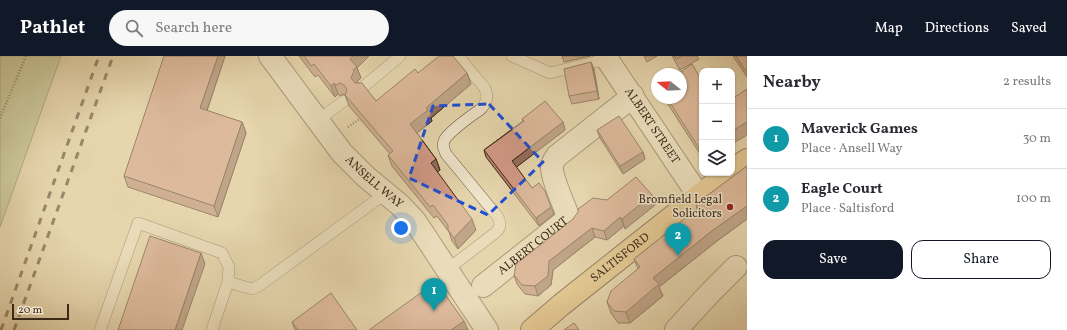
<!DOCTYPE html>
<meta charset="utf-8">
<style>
:root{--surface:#fff;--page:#f7f7f7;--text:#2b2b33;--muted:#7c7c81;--line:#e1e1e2;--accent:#111827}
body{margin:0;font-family:Vollkorn,serif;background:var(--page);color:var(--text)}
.controls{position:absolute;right:12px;top:12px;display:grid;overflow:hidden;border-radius:8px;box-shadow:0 1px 3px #0004}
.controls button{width:36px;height:36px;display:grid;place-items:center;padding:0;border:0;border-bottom:1px solid var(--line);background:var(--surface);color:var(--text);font:20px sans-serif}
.compass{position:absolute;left:651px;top:12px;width:36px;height:36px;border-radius:50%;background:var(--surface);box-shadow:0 1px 3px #0004;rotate:288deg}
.scale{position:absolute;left:12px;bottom:10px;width:57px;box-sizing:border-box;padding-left:4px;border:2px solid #3c2918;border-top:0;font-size:11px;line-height:14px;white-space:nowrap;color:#3c2918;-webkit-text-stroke:3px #efe4ca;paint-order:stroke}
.you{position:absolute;left:401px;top:172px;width:14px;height:14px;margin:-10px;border:3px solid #fff;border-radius:50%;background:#1a73e8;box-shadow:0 0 0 6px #1a73e833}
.badge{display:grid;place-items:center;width:26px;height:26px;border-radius:50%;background:var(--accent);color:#fff;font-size:13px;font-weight:700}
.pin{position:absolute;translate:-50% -33px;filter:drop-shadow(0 1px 2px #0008)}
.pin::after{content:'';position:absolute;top:21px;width:14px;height:12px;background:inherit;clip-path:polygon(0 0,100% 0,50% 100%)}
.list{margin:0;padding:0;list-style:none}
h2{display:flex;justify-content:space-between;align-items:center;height:52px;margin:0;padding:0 16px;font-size:17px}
h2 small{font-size:13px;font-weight:400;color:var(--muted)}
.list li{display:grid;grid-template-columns:26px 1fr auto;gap:12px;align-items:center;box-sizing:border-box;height:60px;padding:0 16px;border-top:1px solid var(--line)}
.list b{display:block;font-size:15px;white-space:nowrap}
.list p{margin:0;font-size:13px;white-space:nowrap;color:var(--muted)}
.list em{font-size:13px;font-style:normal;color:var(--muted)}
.actions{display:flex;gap:8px;padding:12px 16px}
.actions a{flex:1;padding:9px 0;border:1px solid var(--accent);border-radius:12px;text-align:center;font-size:14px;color:var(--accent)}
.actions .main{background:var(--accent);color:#fff}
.icon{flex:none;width:22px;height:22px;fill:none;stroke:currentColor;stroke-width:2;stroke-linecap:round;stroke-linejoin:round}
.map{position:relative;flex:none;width:747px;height:274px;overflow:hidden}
header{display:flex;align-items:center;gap:24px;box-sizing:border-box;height:56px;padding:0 20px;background:var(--accent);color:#fff}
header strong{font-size:19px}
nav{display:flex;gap:22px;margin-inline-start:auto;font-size:14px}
.search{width:280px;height:36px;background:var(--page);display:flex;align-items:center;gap:10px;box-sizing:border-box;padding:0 14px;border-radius:22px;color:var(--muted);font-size:15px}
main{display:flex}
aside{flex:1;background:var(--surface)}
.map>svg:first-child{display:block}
.green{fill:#b2be8c;stroke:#777452}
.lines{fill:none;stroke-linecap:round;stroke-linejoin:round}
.service-casing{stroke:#66543d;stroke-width:12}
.minor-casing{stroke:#66543d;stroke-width:24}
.primary-casing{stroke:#3c2918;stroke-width:24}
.path{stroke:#3c2918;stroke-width:2.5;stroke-dasharray:1 2;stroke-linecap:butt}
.service{stroke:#efe4ca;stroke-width:11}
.minor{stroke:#efe4ca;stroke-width:22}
.primary{stroke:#e3bb76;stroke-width:22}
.rail{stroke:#3c2918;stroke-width:3;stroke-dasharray:7 7;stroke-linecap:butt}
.wall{fill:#b58474;stroke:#3c2918}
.shaded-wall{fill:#936c5e;stroke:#3c2918}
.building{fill:#d29a87;stroke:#3c2918}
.marked{fill:none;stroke:#1d4ed8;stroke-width:3;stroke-dasharray:8 5;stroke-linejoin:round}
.poi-dot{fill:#8f2418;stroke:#efe4ca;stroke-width:1.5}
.labels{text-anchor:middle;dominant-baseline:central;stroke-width:3;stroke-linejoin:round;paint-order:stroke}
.street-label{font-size:12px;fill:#3c2918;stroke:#efe4ca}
.poi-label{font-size:12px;fill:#3c2918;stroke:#efe4ca;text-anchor:end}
</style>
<header>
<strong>Pathlet</strong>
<div class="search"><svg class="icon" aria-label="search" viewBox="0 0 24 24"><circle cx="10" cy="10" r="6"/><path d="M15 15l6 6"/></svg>Search here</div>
<nav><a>Map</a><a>Directions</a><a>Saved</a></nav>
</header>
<main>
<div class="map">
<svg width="747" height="274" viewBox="0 0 747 274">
<rect width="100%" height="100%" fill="#e6d6ad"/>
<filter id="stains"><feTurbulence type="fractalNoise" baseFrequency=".005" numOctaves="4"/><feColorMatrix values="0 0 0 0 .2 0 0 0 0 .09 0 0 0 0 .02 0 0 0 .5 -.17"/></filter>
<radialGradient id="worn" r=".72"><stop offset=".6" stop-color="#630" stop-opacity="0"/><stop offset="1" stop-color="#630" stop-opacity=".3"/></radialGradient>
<path class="green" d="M0 0H61L0 171Z"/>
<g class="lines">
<g class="service-casing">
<path id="service" d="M512 0 550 17 607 3
M362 32 400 0
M317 65 344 45
M448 213 495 177C501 172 501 168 498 161L446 98C444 93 442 90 444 85 447 77 472 59 481 53 487 46 489 40 484 31L458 0
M228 226 252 233 260 229 386 137
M100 274 138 167 222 197 229 211 228 226 212 274"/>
</g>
<g class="minor-casing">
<g id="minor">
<path id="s1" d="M270 0 342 97 365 120 400 149 415 165 487 274"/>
<path id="s2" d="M605 0 698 139"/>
<path id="s3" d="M483 230 569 162C565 152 551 120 552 111 552 107 554 104 557 100L633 40"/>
<path d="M676 274 709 238 736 211"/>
</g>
</g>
<g class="primary-casing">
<g id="primary">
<path d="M732 115 747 104"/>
<path id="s4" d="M532 274 561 249 629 195 728 117"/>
</g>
</g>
<path class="path" d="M0 62 26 0
M348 71 362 61"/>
<use href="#service" class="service"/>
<use href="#minor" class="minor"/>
<use href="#primary" class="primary"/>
<path class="rail" d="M1 274 99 0
M14 274 113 0"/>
</g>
<path class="wall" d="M225 0 207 55 242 66 246 77 218 161 128 131 124 120Z
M299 0H369L357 12 361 22 357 25V27L376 45 418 17H467L471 28 431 62 432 65 417 77 436 103 440 114 437 116 476 174 458 193 452 185 449 176 437 160 434 162 392 110 388 99 390 98 349 50 345 39 344 38 340 40 338 38 335 41 318 19 315 21Z
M562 0H590L564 6Z
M644 0H657L647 6Z
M672 0H697L699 3 680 14Z
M733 0H747V21Z
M594 13 599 43 572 48 569 40Z
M702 25V101L664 42H681Z
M522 63 563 66 565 74 516 111 532 132 554 158 539 170 486 101 484 94 523 65Z
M597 74 643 96 645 103 623 118 600 82Z
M747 110V163L717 185 659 231 663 240 630 267H618L611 257 607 246 638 213 634 203 697 153 696 148Z
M652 139 655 149 625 173 624 170 607 184 595 181 553 214 551 229 538 240 525 238 517 228 514 219 607 144Z
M292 266 357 274H295Z"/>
<path class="shaded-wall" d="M218 0H225L204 63 200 52Z
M353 0H369L357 12 361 22 357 25 358 26 355 33 351 22 350 3Z
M591 6 594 13 599 43 597 35Z
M467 17 471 28 431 62 432 65 414 79 410 68 426 52Z
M334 27 338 38 335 41 331 30Z
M242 66 246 77 218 161 214 150Z
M563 66 565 74 514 113 512 105Z
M747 66V79L732 88V75Z
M643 96 645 103 623 118 620 110Z
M436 103 440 114 435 118 431 107Z
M652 139 655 149 625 173 622 163Z
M747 150V163L717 185 659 231 663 240 630 267 626 256 653 222 713 174Z
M551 151 554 158 539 170 536 162Z
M620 161 624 170 607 184 604 175Z
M472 163 476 174 458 193 454 182Z
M592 172 595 181 553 214 551 229 538 240 535 230 549 205Z
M201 197 205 208 182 274H175Z
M464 265 468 274H451Z"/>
<path class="building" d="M164 0H218L200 52 242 66 214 150 124 120Z
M304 0H353L350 3 357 11 353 14 354 15 351 22 355 27H362L376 45 415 13 418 17 439 0H453L467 17 426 52 428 54 410 68 436 103 431 107 472 163 454 182 448 174V169L433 149 430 151 388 99 393 95 345 39 347 34 345 30 340 27 336 29 334 27 331 30 314 8 311 10Z
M675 0H682L676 3Z
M736 0H747V17Z
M591 6 597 35 569 40 564 13Z
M692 8 702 25V94L701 95 667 42H681V18H678Z
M747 33V66L732 75V43Z
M545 45 563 66 512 105 532 132 539 127 545 135 551 151 536 162 484 94 524 65 522 63Z
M619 60 643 96 620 110 597 74Z
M747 110V150L713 174 653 222 659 228 626 256 614 255 607 246 611 235 640 211 634 203 698 152 696 148Z
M636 121 652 139 622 163 620 161 604 175 592 172 549 205 548 220 535 230 522 229 514 219 516 208 573 163 578 156V153L593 142 607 144Z
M150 180 201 197 175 274H118Z
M436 226 464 265 451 274H369Z
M331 237 357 274H298L292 266Z
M574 267 579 274H564Z"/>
<path d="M0 0H747V274H0ZM489 48 543 106 488 159 409 122 433 50Z" fill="#e6d6ad" fill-opacity=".55" fill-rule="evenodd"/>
<path class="marked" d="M489 48 543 106 488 159 409 122 433 50Z"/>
<circle class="poi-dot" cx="730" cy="151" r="4"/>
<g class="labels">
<g class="street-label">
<text stroke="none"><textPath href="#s2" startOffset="84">ALBERT STREET</textPath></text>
<text stroke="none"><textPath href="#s1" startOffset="164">ANSELL WAY</textPath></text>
<text stroke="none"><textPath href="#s3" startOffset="64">ALBERT COURT</textPath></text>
<text stroke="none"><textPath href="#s4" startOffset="114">SALTISFORD</textPath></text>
</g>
<g class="poi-label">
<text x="722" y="144">Bromfield Legal<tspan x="722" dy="14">Solicitors</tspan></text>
</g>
</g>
<rect width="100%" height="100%" filter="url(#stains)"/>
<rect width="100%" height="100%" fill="url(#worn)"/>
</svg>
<div class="controls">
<button>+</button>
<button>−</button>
<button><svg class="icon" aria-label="layers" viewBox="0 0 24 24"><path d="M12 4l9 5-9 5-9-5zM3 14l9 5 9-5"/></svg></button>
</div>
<svg class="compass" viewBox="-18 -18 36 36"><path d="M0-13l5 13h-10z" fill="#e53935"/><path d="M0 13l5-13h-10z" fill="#7c7c81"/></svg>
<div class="scale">20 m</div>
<div class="you"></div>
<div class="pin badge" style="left:434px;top:255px;background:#0f9aa8">1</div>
<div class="pin badge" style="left:678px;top:200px;background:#0f9aa8">2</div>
</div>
<aside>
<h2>Nearby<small>2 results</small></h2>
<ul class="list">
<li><span class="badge" style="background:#0f9aa8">1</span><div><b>Maverick Games</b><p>Place · Ansell Way</p></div><em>30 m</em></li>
<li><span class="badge" style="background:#0f9aa8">2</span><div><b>Eagle Court</b><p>Place · Saltisford</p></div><em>100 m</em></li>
</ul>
<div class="actions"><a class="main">Save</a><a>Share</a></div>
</aside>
</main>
